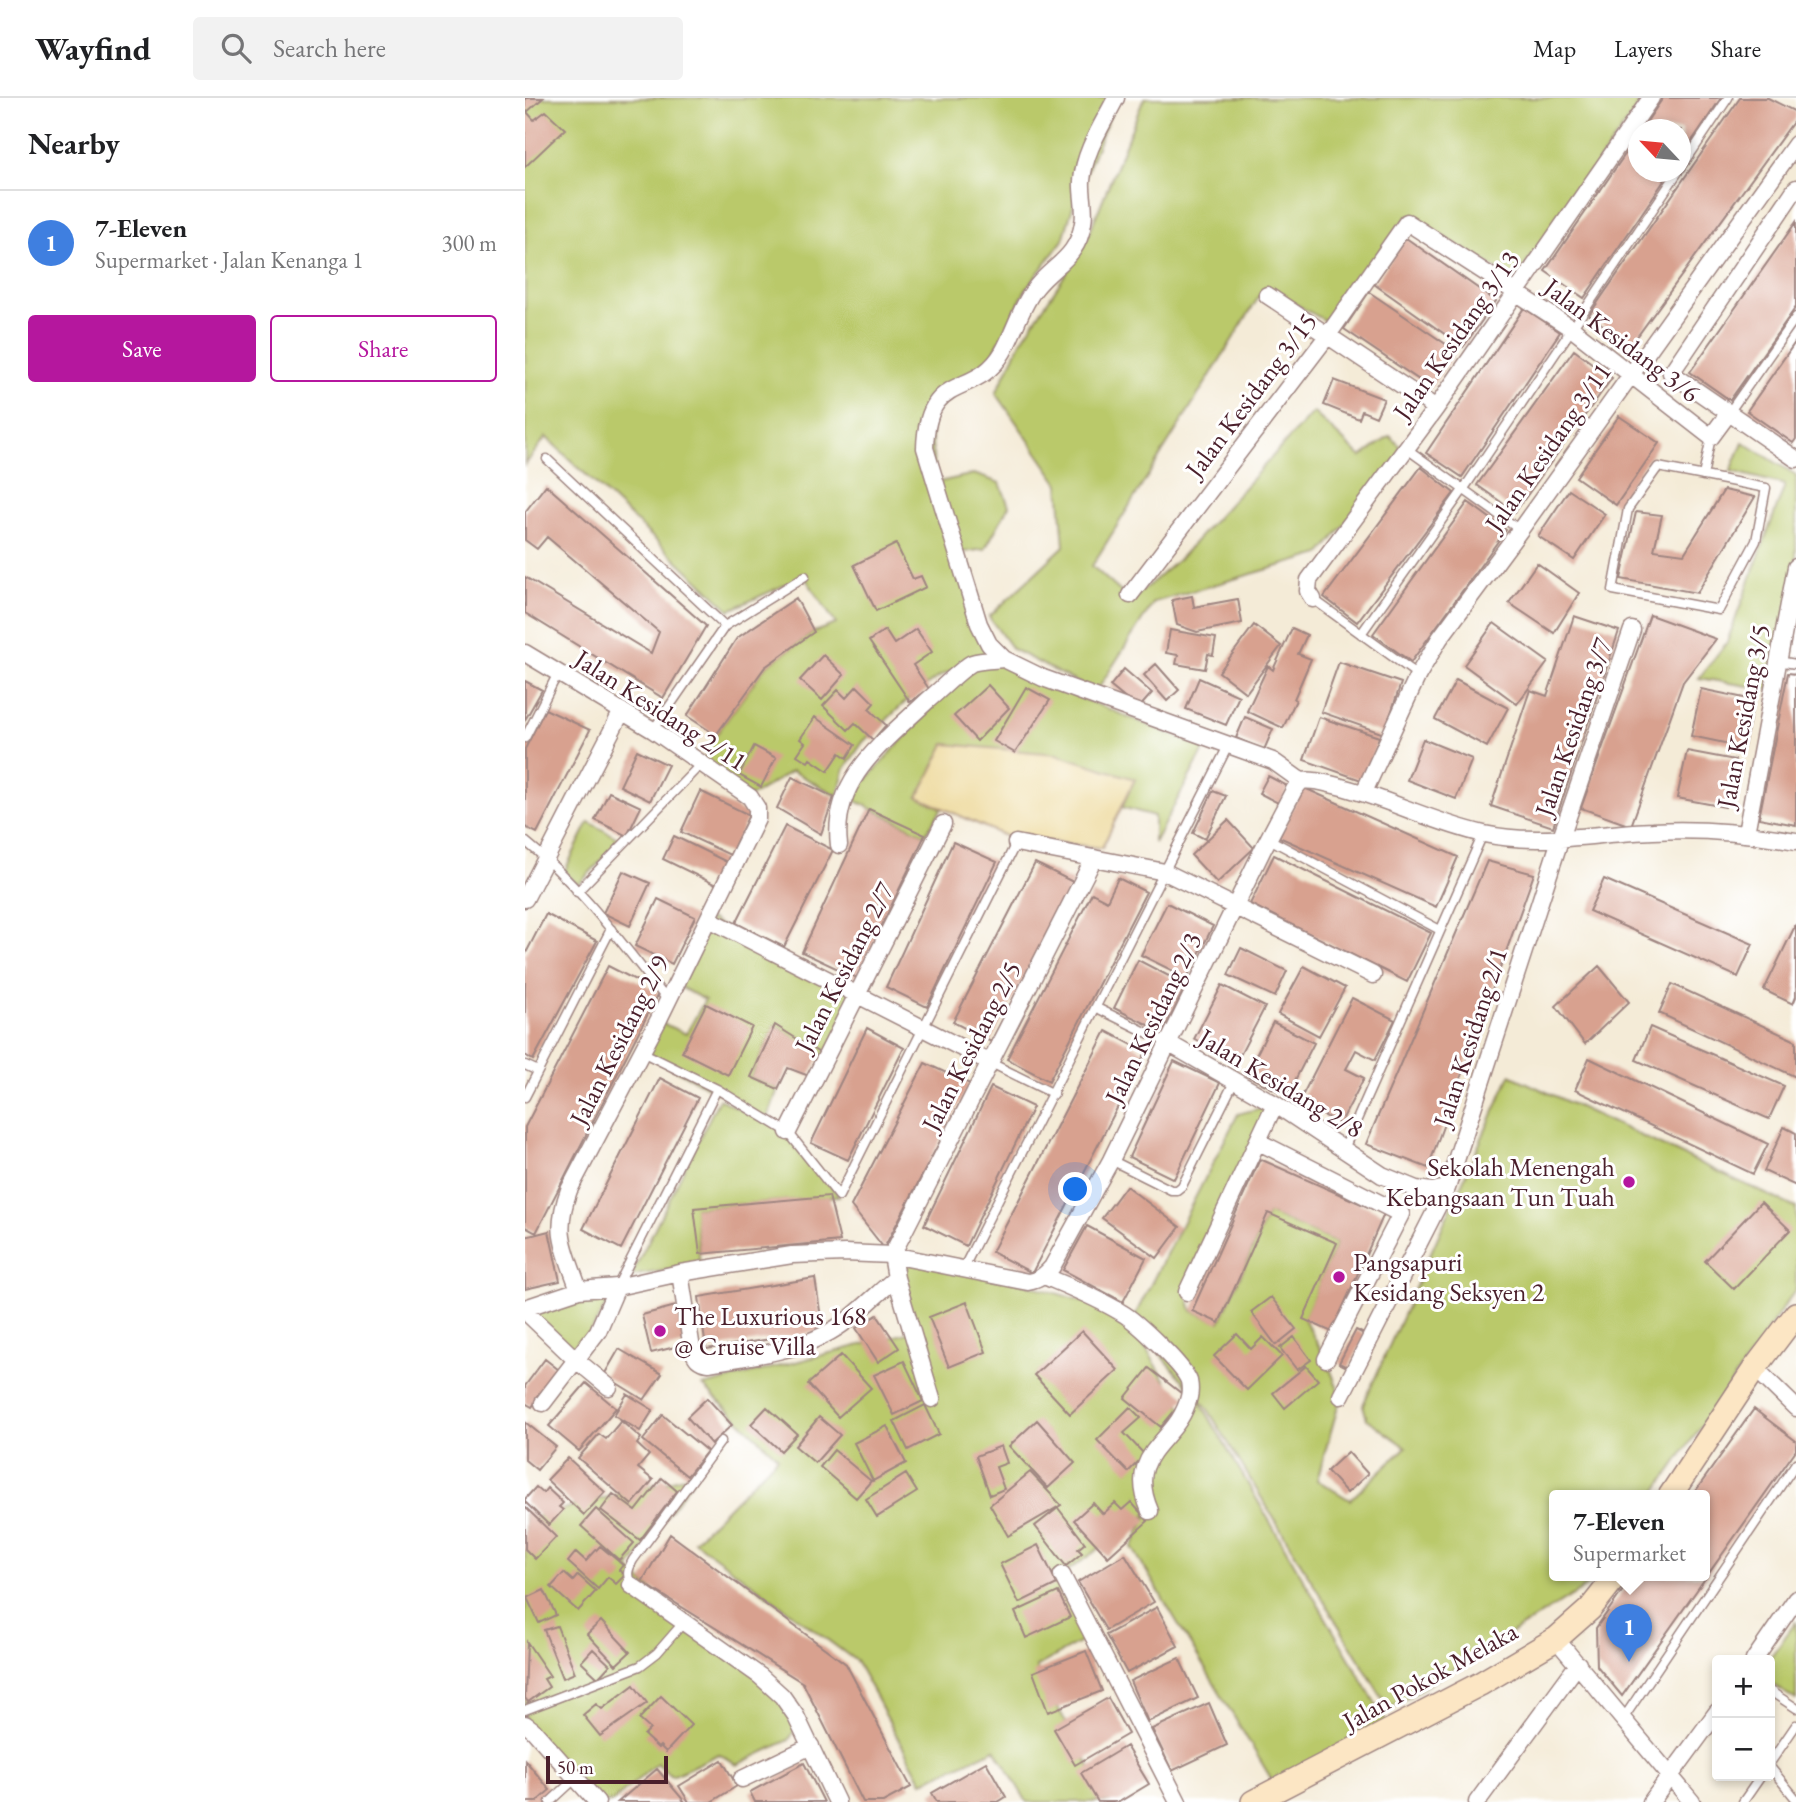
<!DOCTYPE html>
<meta charset="utf-8">
<style>
:root{--surface:#fff;--page:#f2f2f2;--text:#202124;--muted:#757577;--line:#e0e0e0;--accent:#b5179e}
body{margin:0;font-family:"EB Garamond",serif;background:var(--page);color:var(--text)}
.controls{position:absolute;right:21px;bottom:21px;display:grid;overflow:hidden;border-radius:7px;box-shadow:0 4px 10px #0003}
.controls button{width:63px;height:63px;display:grid;place-items:center;padding:0;border:0;border-bottom:2px solid var(--line);background:var(--surface);color:var(--text);font:35px sans-serif}
.compass{position:absolute;left:1103px;top:21px;width:63px;height:63px;border-radius:50%;background:var(--surface);box-shadow:0 4px 10px #0003;rotate:296deg}
.scale{position:absolute;left:21px;bottom:18px;width:122px;box-sizing:border-box;padding-left:7px;border:4px solid #4a1f2b;border-top:0;font-size:19px;line-height:24px;white-space:nowrap;color:#4a1f2b;-webkit-text-stroke:5px #fff;paint-order:stroke}
.you{position:absolute;left:551px;top:1092px;width:24px;height:24px;margin:-18px;border:5px solid #fff;border-radius:50%;background:#1a73e8;box-shadow:0 0 0 10px #1a73e833}
.badge{display:grid;place-items:center;width:46px;height:46px;border-radius:50%;background:var(--accent);color:#fff;font-size:23px;font-weight:700}
.pin{position:absolute;translate:-50% -58px;filter:drop-shadow(0 2px 4px #0008)}
.pin::after{content:'';position:absolute;top:37px;width:24px;height:21px;background:inherit;clip-path:polygon(0 0,100% 0,50% 100%)}
.popup{position:absolute;left:1024px;top:1392px;width:161px;height:91px;box-sizing:border-box;display:grid;place-content:center;border-radius:7px;background:var(--surface);filter:drop-shadow(0 2px 5px #0005);font-size:23px;white-space:nowrap;color:var(--muted)}
.popup b{font-size:26px;color:var(--text)}
.popup::after{content:'';position:absolute;left:50%;top:100%;margin-left:-14px;border:14px solid transparent;border-top-color:var(--surface)}
.list{margin:0;padding:0;list-style:none}
h2{display:flex;justify-content:space-between;align-items:center;height:91px;margin:0;padding:0 28px;font-size:30px}
h2 small{font-size:23px;font-weight:400;color:var(--muted)}
.list li{display:grid;grid-template-columns:46px 1fr auto;gap:21px;align-items:center;box-sizing:border-box;height:105px;padding:0 28px;border-top:2px solid var(--line)}
.list b{display:block;font-size:26px;white-space:nowrap}
.list p{margin:0;font-size:23px;white-space:nowrap;color:var(--muted)}
.list em{font-size:23px;font-style:normal;color:var(--muted)}
.actions{display:flex;gap:14px;padding:21px 28px}
.actions a{flex:1;padding:16px 0;border:2px solid var(--accent);border-radius:7px;text-align:center;font-size:24px;color:var(--accent)}
.actions .main{background:var(--accent);color:#fff}
.icon{flex:none;width:38px;height:38px;fill:none;stroke:currentColor;stroke-width:2;stroke-linecap:round;stroke-linejoin:round}
.map{position:relative;flex:none;width:1271px;height:1704px;overflow:hidden}
header{display:flex;align-items:center;gap:42px;box-sizing:border-box;height:98px;padding:0 35px;background:var(--surface);border-bottom:2px solid var(--line)}
header strong{font-size:33px}
nav{display:flex;gap:38px;margin-inline-start:auto;font-size:24px}
.search{width:490px;height:63px;background:var(--page);display:flex;align-items:center;gap:18px;box-sizing:border-box;padding:0 24px;border-radius:7px;color:var(--muted);font-size:26px}
main{display:flex}
aside{flex:1;background:var(--surface)}
.map>svg:first-child{display:block}
.green{fill:#bac96b;stroke:#82744b;stroke-width:2}
.sand{fill:#eeda9e;stroke:#9c7c64;stroke-width:2}
.building{fill:#d8a18f}
.lines{fill:none;stroke-linecap:round;stroke-linejoin:round}
.lane-casing{stroke:#9f8581;stroke-width:11}
.street-casing{stroke:#9f8581;stroke-width:19}
.secondary-casing{stroke:#9f8581;stroke-width:26}
.lane{stroke:#fff;stroke-width:8}
.street{stroke:#fff;stroke-width:16}
.secondary{stroke:#fce6c4;stroke-width:23}
.poi-dot{fill:#b5179e;stroke:#fff;stroke-width:2.5}
.labels{text-anchor:middle;dominant-baseline:central;stroke-width:6;stroke-linejoin:round;paint-order:stroke}
.street-label{font-size:26px;fill:#4a1f2b;stroke:#fff}
.poi-label{font-size:26px;fill:#4a1f2b;stroke:#fff;text-anchor:start}
</style>
<header>
<strong>Wayfind</strong>
<div class="search"><svg class="icon" aria-label="search" viewBox="0 0 24 24"><circle cx="10" cy="10" r="6"/><path d="M15 15l6 6"/></svg>Search here</div>
<nav><a>Map</a><a>Layers</a><a>Share</a></nav>
</header>
<main>
<aside>
<h2>Nearby<small></small></h2>
<ul class="list">
<li><span class="badge" style="background:#3f7fe0">1</span><div><b>7-Eleven</b><p>Supermarket · Jalan Kenanga 1</p></div><em>300 m</em></li>
</ul>
<div class="actions"><a class="main">Save</a><a>Share</a></div>
</aside>
<div class="map">
<svg width="1271" height="1704" viewBox="0 0 1271 1704">
<rect width="100%" height="100%" fill="#fff"/>
<filter id="ink" filterUnits="userSpaceOnUse"><feTurbulence type="fractalNoise" baseFrequency=".0143" numOctaves="2"/><feDisplacementMap in="SourceGraphic" scale="14" xChannelSelector="R" yChannelSelector="G"/><feConvolveMatrix kernelMatrix="1 2 1 2 8 2 1 2 1" color-interpolation-filters="sRGB"/></filter>
<filter id="wash" filterUnits="userSpaceOnUse"><feTurbulence type="fractalNoise" baseFrequency=".00686" numOctaves="4" result="noise"/><feDisplacementMap in="SourceGraphic" scale="28" xChannelSelector="R" yChannelSelector="G"/><feGaussianBlur stdDeviation="1.57" result="paint"/><feColorMatrix in="noise" values="0 0 0 0 0 0 0 0 0 0 0 0 0 0 0 0 0 1.4 0 .05"/><feComposite in="paint" operator="in"/></filter>
<g filter="url(#wash)">
<rect width="100%" height="100%" fill="#f4ebd7"/>
<path class="green" d="M0 0H592L550 102 538 142 501 191 458 276 405 315 410 385 449 376 475 385 484 408 460 451 433 455 467 564 680 650 629 745V718L597 709 609 681 394 699 417 710 400 737 325 700 445 566 417 577 390 595 338 644 319 672 313 698 267 673 225 699 176 666 191 637 240 569 289 534 311 526 279 478 205 512 21 339 0 367Z
M619 0H1106L1114 7 990 182 883 118 801 223 740 189 567 468 606 503 654 461 788 314 836 359 865 338 879 352 796 456 629 504 571 594 487 551 464 519 539 448 534 386 471 295 497 242 559 148Z
M1218 344 1271 377V499L1248 592 1174 580 1202 544 1260 387 1206 373Z
M64 724 96 742 53 787 39 774Z
M184 821 332 897 300 960 250 927 226 979 253 991 242 1021 118 954 133 923 161 936 180 902 151 887Z
M985 977 1271 1110V1191L1128 1398H1029V1478H1072L1067 1485 864 1611 681 1308 673 1300 866 1632 753 1692 607 1449 624 1415 537 1477 561 1541 511 1569 584 1704H502L470 1651 397 1684 331 1563 169 1443 253 1359 178 1288 386 1234 367 1157 475 1178 600 1216 658 1311 670 1296 607 1223 713 1016 750 1006 662 1194 667 1213 695 1224 743 1115 812 1145 779 1221 801 1261 816 1298 792 1382 825 1402 881 1349 842 1321 838 1307Z
M194 1001 263 1034 314 1098 170 1110 175 1167 106 1178Z
M92 1189 50 1261 0 1212Z
M162 1378 168 1381 104 1471 160 1524 235 1578 274 1624 264 1642 212 1667 194 1656 147 1678 132 1665 87 1704H72L7 1632 0 1637V1416L5 1420Z
M1271 1524V1602L1245 1585V1562H1243Z"/>
<path class="sand" d="M420 646 531 656 610 681 577 750 480 738 393 699Z"/>
<g id="blocks">
<path class="building" d="M0 0H18L2 14 9 22 21 13 40 31 0 69Z
M1138 0H1196L1156 59V32H1116Z
M1215 0H1243L1271 14V20L1106 247 1064 217Z
M1114 36V74H1145L1059 200 1020 173Z
M1271 124V209L1205 302 1165 274Z
M881 140 971 203 938 249 849 186Z
M844 194 931 253 906 290 819 231Z
M999 210 1035 234 937 379 901 355Z
M1271 243V341L1268 345 1222 313Z
M1049 252 1087 280 990 414 952 387Z
M809 282 859 301 851 319 837 313 834 321 799 307Z
M1094 318 1134 345 1091 407 1051 379Z
M896 369 929 395 832 524 799 499Z
M21 387 181 528 138 600 0 515V479L126 555 134 534 22 439 12 451 0 442V414Z
M1044 392 1080 416 1049 462 1013 438Z
M1199 392 1230 399 1172 495 1096 481 1111 414 1137 417 1129 452 1159 456Z
M943 404 981 432 886 564 848 536Z
M371 446 388 481 396 478 401 489 351 513 329 467Z
M1012 465 1054 495 1029 535 984 505Z
M667 498 669 509 713 501 717 525 672 534 652 527 647 502Z
M271 500 289 534 240 569 191 637 162 618 212 540Z
M1125 517 1191 541 1158 584 1106 728 1056 710Z
M1049 518 1094 533 1028 729 966 708 1005 592 1022 598Z
M969 525 1023 564 992 606 939 567Z
M729 527 756 548 721 595 694 574Z
M767 530 782 537 773 556 786 561 769 601 771 602 758 630 722 613 743 568 748 572Z
M391 531 407 554 388 567 404 591 385 604 344 543 360 532 369 546Z
M645 532 691 540 688 557 683 556 680 571 651 566 653 557 641 555Z
M298 557 319 577 297 602 275 582Z
M814 564 876 585 859 636 796 614Z
M631 566 654 592 642 603 619 577Z
M599 571 627 595 613 611 585 588Z
M1263 575 1271 576V727L1234 720Z
M674 580 714 598 701 627 661 611Z
M931 582 983 610 962 649 910 621Z
M0 583 17 592 0 622Z
M463 587 484 610 452 643 429 618Z
M332 588 349 605 344 611 361 627 348 642 330 625 323 632 298 608 313 592 321 600Z
M501 589 525 602 490 655 469 643Z
M1176 591 1229 602 1219 649 1166 638Z
M20 611 65 632 12 735 0 729V651Z
M290 619 330 647 322 660 315 655 303 673 285 661 283 664 272 657 280 645 275 641Z
M720 619 748 631 739 652 711 640Z
M794 619 854 639 839 683 779 662Z
M898 641 947 661 931 701 882 682Z
M229 648 251 660 236 689 214 677Z
M112 652 143 667 125 703 95 688Z
M1162 653 1210 662 1200 709 1152 700Z
M743 678 764 689 755 706 734 695Z
M267 679 309 699 296 736 252 710Z
M777 689 933 759 911 809 754 739Z
M175 693 224 717 205 757 156 734Z
M688 693 701 698 680 741 668 735Z
M84 694 116 709 102 738 70 722Z
M344 711 400 737 332 880 277 854Z
M703 722 729 750 692 785 666 757Z
M260 728 308 752 259 849 211 825Z
M149 738 206 766 195 789 138 761Z
M428 744 472 764 402 909 361 889Z
M749 757 906 835 882 884 725 806Z
M962 763 1009 776 903 1070 841 1046Z
M510 765 548 784 466 944 428 924Z
M98 773 125 785 105 828 78 815Z
M593 780 621 794 524 983 482 961 567 795 582 803Z
M1079 781 1228 846 1213 879 1064 813Z
M133 801 170 819 147 866 110 848Z
M642 805 688 828 662 880 616 857Z
M21 816 72 843 8 962 0 957V857Z
M1271 826V899L1268 906 1239 892Z
M716 850 762 873 750 899 703 877Z
M613 862 661 887 638 934 589 910Z
M83 868 134 894 11 1135 0 1129V1029Z
M779 868 820 890 794 938 753 916Z
M1074 868 1104 904 1060 946 1031 908Z
M1147 886 1271 943V979L1134 915Z
M697 887 740 909 712 963 669 941Z
M827 900 870 922 850 962 831 952 821 971 839 980 815 1026 774 1004Z
M181 906 227 929 203 977 157 954Z
M748 924 789 945 762 998 721 977Z
M250 927 296 956 284 978 263 970 253 991 226 979Z
M1125 929 1259 988 1244 1021 1111 962Z
M342 930 379 950 323 1062 286 1045Z
M581 933 621 954 507 1175 467 1154Z
M1064 960 1243 1046 1228 1076 1050 992Z
M649 963 695 985 649 1081 604 1059Z
M400 965 445 986 359 1150 326 1108Z
M135 980 173 1000 96 1151 58 1131Z
M466 989 508 1009 441 1148 399 1127Z
M1259 1029 1271 1035V1088L1239 1073Z
M735 1061 859 1116 807 1234 778 1221 812 1145 743 1115 694 1225 667 1213Z
M601 1088 655 1129 632 1160 577 1120Z
M304 1098 315 1143 175 1156 169 1110Z
M1236 1104 1265 1132 1209 1191 1180 1163Z
M562 1128 621 1160 598 1204 538 1172Z
M24 1133 35 1183 0 1191V1139Z
M290 1180 298 1233 181 1251 174 1199Z
M746 1199 771 1231 751 1247 726 1214Z
M442 1204 461 1254 424 1269 404 1219Z
M151 1208 162 1246 126 1255 117 1217Z
M352 1217 374 1250 353 1264 331 1230Z
M831 1232 841 1237 824 1270 814 1265Z
M557 1233 593 1272 545 1316 509 1277Z
M712 1236 726 1251 738 1239 757 1258 722 1292 689 1258Z
M769 1239 786 1262 772 1272 755 1250Z
M94 1251 137 1276 119 1302 79 1277Z
M316 1257 346 1290 313 1319 283 1286Z
M20 1261 34 1272 7 1309 0 1305V1288Z
M379 1263 398 1303 369 1317 349 1277Z
M781 1268 793 1282 760 1310 748 1295Z
M624 1270 661 1299 636 1329 600 1300Z
M61 1285 91 1310 54 1353 24 1328Z
M102 1296 128 1312 115 1333 89 1317Z
M182 1300 207 1327 186 1346 162 1319Z
M400 1307 414 1336 383 1352 369 1323Z
M242 1309 272 1336 256 1353 226 1326Z
M605 1309 616 1320 599 1335 620 1357 603 1374 572 1342Z
M1229 1311 1271 1343V1352L1097 1598 1072 1568 1071 1530 1108 1478H1179V1398H1167Z
M138 1317 182 1353 162 1378 118 1342Z
M294 1319 315 1337 290 1365 270 1348Z
M512 1322 550 1365 523 1390 484 1348Z
M96 1323 116 1340 112 1346 124 1357 113 1370 128 1382 107 1407 53 1360 74 1336 81 1341Z
M0 1324 31 1349 12 1372 0 1362Z
M362 1328 381 1365 348 1383 329 1345Z
M476 1348 482 1365 471 1369 479 1391 465 1397 451 1358Z
M309 1352 346 1383 331 1400 295 1369Z
M823 1354 843 1376 822 1395 802 1373Z
M43 1360 80 1394 59 1417 22 1382Z
M505 1374 536 1407 483 1438 465 1407Z
M381 1376 392 1394 352 1419 341 1401Z
M137 1380 152 1393 115 1442 76 1412 88 1396 111 1413Z
M11 1389 18 1395 22 1390 38 1405 34 1409 38 1412 24 1427 0 1404V1401Z
M606 1404 623 1423 583 1459 549 1422 568 1405 578 1416 590 1405 597 1412Z
M0 1409 31 1439 10 1461 0 1451Z
M533 1410 560 1445 553 1451 557 1455 541 1468 510 1428Z
M71 1411 109 1445 94 1462 56 1428Z
M145 1436 321 1566 386 1689 358 1704H338L278 1585 117 1484Z
M513 1447 532 1486 494 1505 475 1466Z
M75 1448 98 1467 94 1472 100 1477 91 1486 83 1479 73 1491 43 1464 51 1454 61 1463Z
M600 1456 629 1504 581 1532 553 1484Z
M39 1475 48 1483 53 1477 71 1493 53 1513 26 1489Z
M19 1492 31 1517 14 1525 2 1500Z
M533 1494 545 1519 501 1540 490 1514Z
M632 1509 653 1548 602 1575 581 1537Z
M76 1523 105 1554 91 1567 62 1536Z
M32 1528 50 1575 38 1580 19 1532Z
M2 1544 25 1578 19 1581 24 1589 3 1604 0 1600Z
M68 1551 85 1567 73 1580 56 1564Z
M561 1553 577 1593 523 1614 508 1574Z
M654 1560 673 1600 623 1624 605 1583Z
M109 1587 122 1605 75 1638 58 1617 71 1606 77 1611Z
M136 1598 166 1627 141 1654 135 1648 133 1650 119 1637 125 1631 114 1621Z
M583 1600 603 1636 550 1667 529 1631Z
M684 1605 702 1647 647 1673 627 1631Z
M601 1648 624 1686 594 1704H573L556 1675Z
M0 1662 25 1692 11 1704H0Z
M197 1662 212 1688 186 1704H164L154 1688Z
M461 1664 481 1699 473 1704H412L407 1695Z
M279 1665 299 1704H230L225 1694Z
M132 1671 160 1704H93Z"/>
</g>
</g>
<g filter="url(#ink)">
<use href="#blocks" fill-opacity="0" stroke="#9f8581" stroke-width="2"/>
<g class="lines">
<g class="lane-casing">
<path id="lane" d="M1156 70 1203 0
M1203 316 1271 219
M882 351 995 432
M22 361 200 528
M1133 369 1241 390 1231 443 1194 512 1088 492 1103 411Z
M1178 378 1186 339
M788 501 893 577
M836 536 938 392 1153 74
M1253 563 1271 566
M128 632 200 528 280 478
M0 640 33 575
M744 741 915 832
M0 743C55 787 99 848 143 903
M52 794 176 666
M572 910 643 945
M117 954 192 991 263 1034 314 1098 491 745
M466 965 529 996
M0 967 13 973
M0 999 86 831
M819 1051 958 736
M586 1062 646 1092H652L657 1088 710 982
M438 1171 704 646
M92 1189 192 991
M106 1487C101 1477 103 1471 108 1462L196 1343
M1245 1593 1271 1610
M0 1612 115 1568 132 1555 159 1524
M1098 1621 1271 1365
M1245 1665 1271 1627
M1245 1669 1271 1701
M25 1704 51 1680
M1218 1704 1236 1678"/>
</g>
<g class="street-casing">
<path id="street" d="M591 0C578 26 559 53 557 83 556 96 561 112 558 125 553 159 530 166 512 188 497 205 489 235 478 254 450 302 402 271 400 350L454 526 464 546 479 561 518 580 748 663 776 683C789 681 800 685 813 688 862 700 909 725 959 736 1016 748 1071 735 1128 733 1177 730 1224 735 1271 743
M1271 90 1146 275 1271 361
M742 197 911 310
M605 497 803 237 882 124 1046 230 1186 339 1203 316
M788 501 783 493 784 482 911 310 1126 0
M0 555 128 632 225 699 232 710V721L133 923 44 1092C28 1136 40 1150 54 1192
M839 694 893 577 915 540 995 432 1271 46
M1221 735 1271 469
M491 745 640 774 848 877
M314 747C306 681 359 644 402 603 412 595 437 570 447 565 456 562 470 562 479 561
M0 801 97 613
M184 821 466 965
M643 945 750 1006 857 1077 891 1091 907 1093 922 1090
M263 1034 418 726
M734 1044 876 1116 801 1261
M155 1175 167 1251C171 1260 173 1264 184 1265 219 1259 267 1254 299 1237 326 1224 348 1199 371 1180
M519 1178C545 1189 573 1200 597 1215 611 1223 659 1268 664 1283 665 1288 665 1295 664 1299 653 1346 599 1352 625 1413
M662 1194 750 1006
M0 1210 54 1192 92 1189 155 1175 267 1157 320 1155 367 1157 503 1184C514 1182 519 1178 527 1169L586 1062 739 749 769 692 776 683
M0 1213 50 1261 84 1289
M1230 1270 1271 1310
M816 1298 922 1090 1035 742 1107 532
M407 1301 371 1180 367 1157 569 760
M18 1305 73 1233 92 1189
M537 1477 653 1704
M106 1487 235 1578 257 1598 271 1618 312 1704
M1031 1541 1167 1704
M1229 1562 1271 1501
M0 1626 8 1632 72 1704
M217 1681 286 1648
M952 1704 1053 1566
M1126 1704 1192 1614"/>
</g>
<g class="secondary-casing">
<path id="secondary" d="M1145 1398 1230 1270 1271 1216
M728 1704 955 1586 1031 1541 1065 1511 1091 1478"/>
</g>
<use href="#lane" class="lane"/>
<use href="#street" class="street"/>
<use href="#secondary" class="secondary"/>
</g>
</g>
<g class="poi-dot">
<circle cx="1104" cy="1084" r="7"/>
<circle cx="814" cy="1179" r="7"/>
<circle cx="135" cy="1233" r="7"/>
</g>
<g class="labels">
<g class="street-label">
<text transform="translate(931 237) rotate(-55)">Jalan Kesidang 3/13</text>
<text transform="translate(1097 242) rotate(37)">Jalan Kesidang 3/6</text>
<text transform="translate(726 297) rotate(-53)">Jalan Kesidang 3/15</text>
<text transform="translate(1023 349) rotate(-55)">Jalan Kesidang 3/11</text>
<text transform="translate(136 612) rotate(33)">Jalan Kesidang 2/11</text>
<text transform="translate(1218 618) rotate(-79)">Jalan Kesidang 3/5</text>
<text transform="translate(1048 629) rotate(-71)">Jalan Kesidang 3/7</text>
<text transform="translate(319 869) rotate(-63)">Jalan Kesidang 2/7</text>
<text transform="translate(628 920) rotate(-64)">Jalan Kesidang 2/3</text>
<text transform="translate(945 939) rotate(-72)">Jalan Kesidang 2/1</text>
<text transform="translate(94 942) rotate(-63)">Jalan Kesidang 2/9</text>
<text transform="translate(446 948) rotate(-63)">Jalan Kesidang 2/5</text>
<text transform="translate(756 985) rotate(31)">Jalan Kesidang 2/8</text>
<text transform="translate(905 1578) rotate(-29)">Jalan Pokok Melaka</text>
</g>
<g class="poi-label">
<text x="1090" y="1069" text-anchor="end">Sekolah Menengah<tspan x="1090" dy="30">Kebangsaan Tun Tuah</tspan></text>
<text x="828" y="1164">Pangsapuri<tspan x="828" dy="30">Kesidang Seksyen 2</tspan></text>
<text x="149" y="1218">The Luxurious 168<tspan x="149" dy="30">@ Cruise Villa</tspan></text>
</g>
</g>
</svg>
<div class="controls">
<button>+</button>
<button>−</button>
</div>
<svg class="compass" viewBox="-18 -18 36 36"><path d="M0-13l5 13h-10z" fill="#e53935"/><path d="M0 13l5-13h-10z" fill="#757577"/></svg>
<div class="scale">50 m</div>
<div class="you"></div>
<div class="pin badge" style="left:1104px;top:1564px;background:#3f7fe0">1</div>
<div class="popup"><b>7-Eleven</b>Supermarket</div>
</div>
</main>
